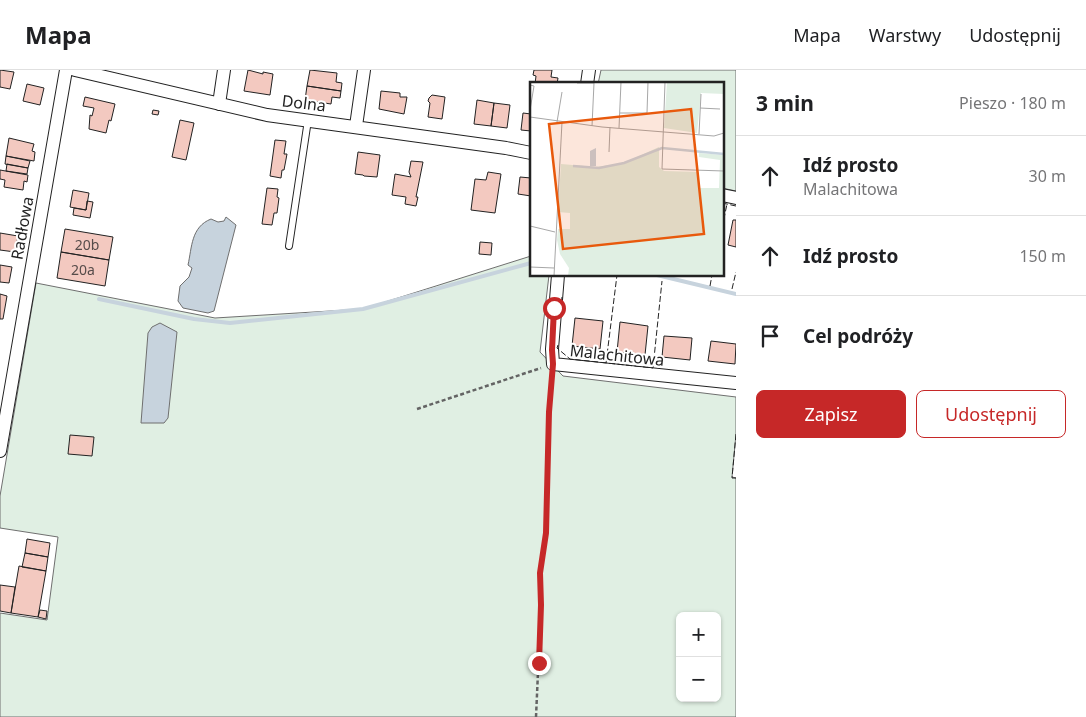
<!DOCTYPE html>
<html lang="pl">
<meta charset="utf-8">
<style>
:root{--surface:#fff;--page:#f2f2f2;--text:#202124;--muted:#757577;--line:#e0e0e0;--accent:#c62828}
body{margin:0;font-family:"Noto Sans",sans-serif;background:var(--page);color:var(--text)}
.controls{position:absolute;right:15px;bottom:15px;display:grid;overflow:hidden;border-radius:8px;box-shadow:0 1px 4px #0004}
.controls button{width:45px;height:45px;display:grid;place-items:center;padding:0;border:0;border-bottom:1px solid var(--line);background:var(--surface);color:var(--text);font:25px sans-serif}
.stop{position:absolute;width:15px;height:15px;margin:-11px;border:4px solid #c62828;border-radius:50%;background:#fff}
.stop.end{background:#c62828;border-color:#fff;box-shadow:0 1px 5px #0008}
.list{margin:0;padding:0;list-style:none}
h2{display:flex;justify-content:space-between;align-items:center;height:65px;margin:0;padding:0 20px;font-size:21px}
h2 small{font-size:16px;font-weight:400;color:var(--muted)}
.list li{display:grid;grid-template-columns:32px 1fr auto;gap:15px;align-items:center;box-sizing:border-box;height:80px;padding:0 20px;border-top:1px solid var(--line)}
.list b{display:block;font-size:19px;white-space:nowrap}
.list p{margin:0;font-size:16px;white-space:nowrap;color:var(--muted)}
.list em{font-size:16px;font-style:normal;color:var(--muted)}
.actions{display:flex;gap:10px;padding:15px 20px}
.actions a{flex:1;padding:11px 0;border:1px solid var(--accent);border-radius:8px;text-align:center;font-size:18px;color:var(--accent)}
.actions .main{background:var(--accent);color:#fff}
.icon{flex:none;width:28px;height:28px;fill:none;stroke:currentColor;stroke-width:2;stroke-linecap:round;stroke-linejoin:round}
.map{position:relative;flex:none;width:736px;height:647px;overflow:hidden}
header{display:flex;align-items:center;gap:30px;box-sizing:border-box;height:70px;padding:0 25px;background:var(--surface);border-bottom:1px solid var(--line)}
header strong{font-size:24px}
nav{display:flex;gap:28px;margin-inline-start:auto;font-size:18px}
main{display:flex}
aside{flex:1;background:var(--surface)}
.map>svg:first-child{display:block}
.green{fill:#e0efe3;stroke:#6f6f6f;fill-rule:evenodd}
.water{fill:#c7d3dd;stroke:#6f6f6f}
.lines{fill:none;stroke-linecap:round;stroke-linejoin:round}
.stream{stroke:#c7d3dd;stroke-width:4}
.building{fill:#f3c9c0;stroke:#222}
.service-casing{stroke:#222;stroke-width:8}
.minor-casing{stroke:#222;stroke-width:14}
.path{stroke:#646464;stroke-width:2.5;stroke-dasharray:4 2.5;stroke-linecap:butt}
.service{stroke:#fff;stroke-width:6}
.minor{stroke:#fff;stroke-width:12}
.fence{stroke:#222;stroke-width:1;stroke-dasharray:6 2.5;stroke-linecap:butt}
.route{stroke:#c62828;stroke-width:6}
.labels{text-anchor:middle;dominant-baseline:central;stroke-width:4;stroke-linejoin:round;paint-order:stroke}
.number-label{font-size:14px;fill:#564c4a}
.street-label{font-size:16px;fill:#222;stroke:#fff}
.inset-river{fill:none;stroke:#c7d3dd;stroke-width:2.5}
.inset-road{fill:none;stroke:#a7a7a7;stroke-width:1}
.view{fill:#e8590c;fill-opacity:0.15;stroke:#e8590c;stroke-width:2.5}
.inset-edge{fill:none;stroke:#222;stroke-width:2.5}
</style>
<header>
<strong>Mapa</strong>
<nav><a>Mapa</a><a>Warstwy</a><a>Udostępnij</a></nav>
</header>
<main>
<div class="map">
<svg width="736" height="647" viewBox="0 0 736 647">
<rect width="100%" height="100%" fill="#fff"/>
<path class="green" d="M601 0H736V121L722 118V14H598Z
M531 186V205H549L540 282 563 306 736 327V364L732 407 736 408V647H0V543L47 550 58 467 0 458V426L36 213 215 248 363 239ZM680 546H717V628H680Z"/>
<path class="water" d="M226 147 236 155 214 241 208 243 183 238 178 231 180 216 189 207 192 198 188 195C192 177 191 157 211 149L218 152 224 151Z
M160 253 177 262 168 348 164 353H141L148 263 152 257Z"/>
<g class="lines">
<path class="stream" d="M657 205 736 224
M99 229 194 249 230 253 363 239 531 193"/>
</g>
<path class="building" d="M0 0 14 2 10 19 0 17Z
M248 0 263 4V2L273 4 270 25 244 21Z
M310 0 337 3 336 12 342 13 341 21 307 16Z
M534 0H552L551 7 558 8 557 14H535L536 6 533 5Z
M27 14 44 18 40 35 23 31Z
M307 16 341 21 340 28 332 27 331 34 305 30Z
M381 21 400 23V27H407L404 44 379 39Z
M432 25 445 27 442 49 428 47 430 33 428 31 429 28Z
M85 27 115 34 111 51 109 50 106 63 89 59 90 45 92 46 94 38 83 36Z
M477 30 494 33 491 56 474 54Z
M494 33 510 35 507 58 491 56Z
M153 40 159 41 158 45 152 44Z
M523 43 531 44V61L521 60Z
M180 50 194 53 186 90 172 87Z
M9 68 34 74 32 81 35 82 34 91 6 86Z
M275 70 286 71 284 84H287L284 100H282L281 108 270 106Z
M358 82 380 85 377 107 364 106 363 105 355 104Z
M6 86 30 91 28 98 5 94Z
M411 91 423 92 416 127H418L416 136 405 134 406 127 392 125 395 104 411 107 409 102Z
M7 94 28 98 27 104 6 101Z
M0 100 28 105 27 112 24 111 23 120 4 117 5 110 0 109Z
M488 102 501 104 495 143 471 140 475 109 486 110Z
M520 107 531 108V126L518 124Z
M267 118 278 119 277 127 279 128 277 143H274L272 155 262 154Z
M73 120 89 123 86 140 70 137Z
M87 131 93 132 90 148 73 145 74 138 86 140Z
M733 150H736V177L728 175Z
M65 159 113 167 109 190 61 182Z
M0 163 18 166 15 182 0 180Z
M480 172 492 173 491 185 479 184Z
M61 182 109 190 105 216 57 208Z
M0 195 12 197 9 213 0 212Z
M0 224 7 226 3 249H0Z
M575 248 603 251 600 279 572 276Z
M620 252 648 256 645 285 617 282Z
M664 266 692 268 690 290 662 287Z
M711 271 736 274 735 294 708 291Z
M70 365 94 367 92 386 68 384Z
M27 469 50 473 48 487 25 483Z
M25 483 48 487 46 501 22 497Z
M19 496 46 501 38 547 11 543Z
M0 515 15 517 11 543 0 541Z
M40 540 47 541 46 549 38 547Z"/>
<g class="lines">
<g class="service-casing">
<path id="service" d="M289 176 308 50"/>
</g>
<g class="minor-casing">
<path id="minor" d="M75 0 267 45 506 78 531 83
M587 14 589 0
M219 34 224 0
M356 56 364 0
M722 125 736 128
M558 205 552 279 553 294 736 313
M0 381 66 0"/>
</g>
<path class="path" d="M417 339 541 298
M536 647 541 535 540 503 546 463 549 342 552 307"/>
<use href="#service" class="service"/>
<use href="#minor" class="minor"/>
<path class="fence" d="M722 133 736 136
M722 158 727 134
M710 216 712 205
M732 219 736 202
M560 247 562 227
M558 275 557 278 570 289 653 298 662 211
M606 293 617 205
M736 364 732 408H736"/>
</g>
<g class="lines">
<path class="route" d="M539 593 541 535 540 503 546 463 549 342 553 294 552 280 554 238"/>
</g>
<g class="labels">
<g class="number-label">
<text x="87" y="174">20b</text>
<text x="83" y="199">20a</text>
</g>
<g class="street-label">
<text transform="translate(304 33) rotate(7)">Dolna</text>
<text transform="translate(22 158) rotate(-80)">Radłowa</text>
<text transform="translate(617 285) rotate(6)">Malachitowa</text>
</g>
</g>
<g transform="translate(530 12)">
<rect width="194" height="194" fill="#fff"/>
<path d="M137 0H194V12L171 11 167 51 134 46ZM129 65V85L134 89 169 90V106H189L190 78 169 75V71L194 73V194H38L39 186 30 172 27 158 28 147H40V131L28 130 31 82 66 85 94 81Z" fill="#e0efe3"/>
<path d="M66 66V84H60V69Z" fill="#c7d3dd"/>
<path class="inset-river" d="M43 84 69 86 94 81 132 66 194 72"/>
<path class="inset-road" d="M135 0 132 87 194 89M47 1H64L62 44M0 3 4 4 0 28M170 26 190 27M90 31H117L118 0M0 35 72 45 184 54 194 51M27 40 32 10M89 46 91 0M169 52 171 12M79 70 80 45M0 144 25 150M0 185 24 186M24 194 32 40"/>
<path class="view" d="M161 27 174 152 33 167 19 42Z"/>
<rect width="194" height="194" class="inset-edge"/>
</g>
</svg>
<div class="controls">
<button>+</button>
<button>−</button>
</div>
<div class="stop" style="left:554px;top:238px"></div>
<div class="stop end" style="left:539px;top:593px"></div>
</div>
<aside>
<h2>3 min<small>Pieszo · 180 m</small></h2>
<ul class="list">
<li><svg class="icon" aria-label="ahead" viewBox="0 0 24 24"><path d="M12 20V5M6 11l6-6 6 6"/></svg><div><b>Idź prosto</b><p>Malachitowa</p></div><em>30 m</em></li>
<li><svg class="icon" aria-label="ahead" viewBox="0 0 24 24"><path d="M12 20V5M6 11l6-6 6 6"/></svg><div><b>Idź prosto</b></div><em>150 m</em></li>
<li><svg class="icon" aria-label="arrive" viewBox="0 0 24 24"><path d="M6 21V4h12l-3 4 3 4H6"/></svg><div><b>Cel podróży</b></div></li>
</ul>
<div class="actions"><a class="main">Zapisz</a><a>Udostępnij</a></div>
</aside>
</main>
